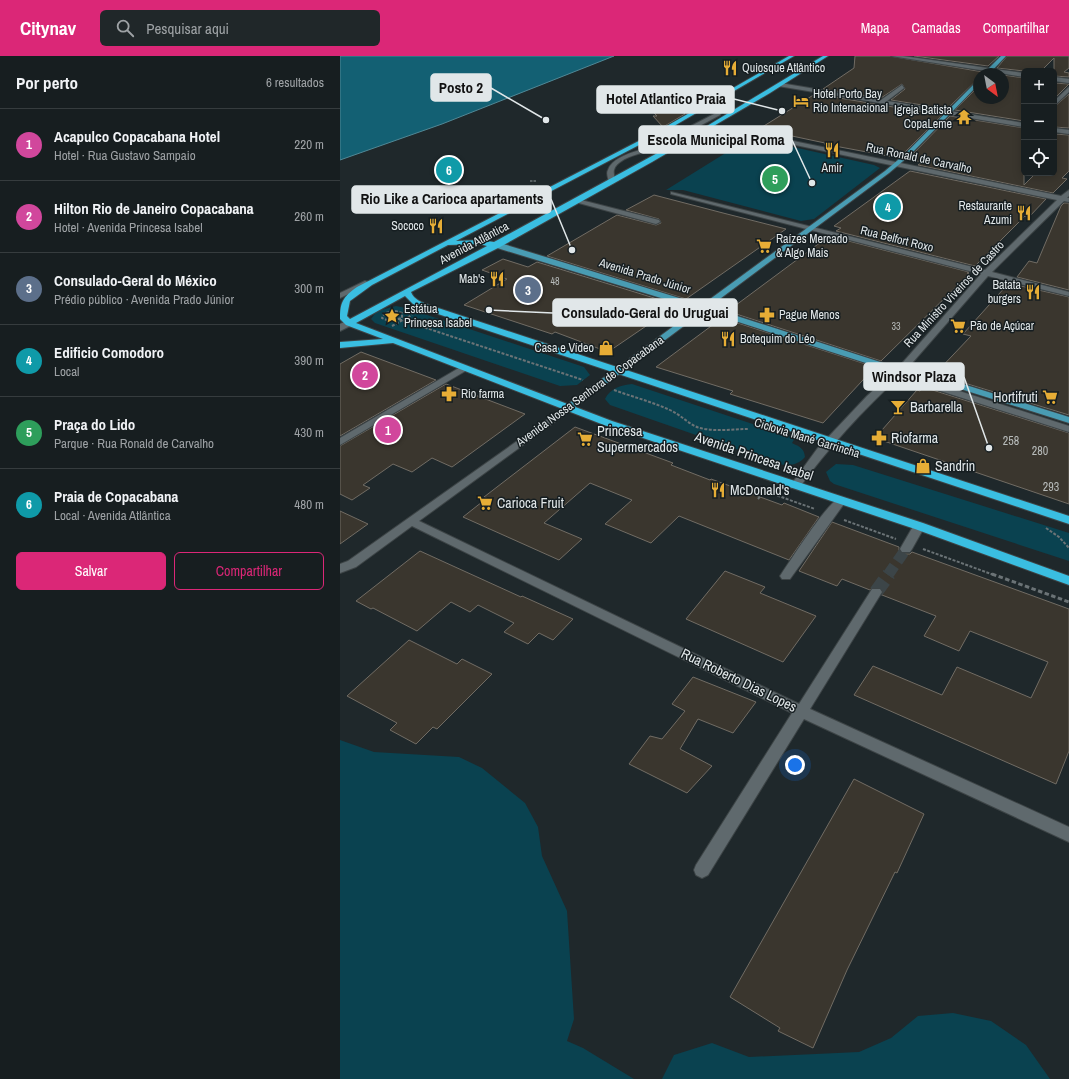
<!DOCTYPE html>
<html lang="pt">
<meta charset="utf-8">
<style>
:root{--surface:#171e20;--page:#202729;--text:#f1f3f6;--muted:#9ea2a5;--line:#363c3e;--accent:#db2777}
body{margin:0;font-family:"Archivo Narrow",sans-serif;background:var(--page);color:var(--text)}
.controls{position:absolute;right:12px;top:12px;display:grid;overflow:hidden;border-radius:6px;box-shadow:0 2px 10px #0003}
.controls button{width:36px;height:36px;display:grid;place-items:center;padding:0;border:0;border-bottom:1px solid var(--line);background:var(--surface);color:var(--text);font:20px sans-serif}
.compass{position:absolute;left:633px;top:12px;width:36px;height:36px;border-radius:50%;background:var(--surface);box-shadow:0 2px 10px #0003;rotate:148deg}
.you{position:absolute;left:455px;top:709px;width:14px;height:14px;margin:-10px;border:3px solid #fff;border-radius:50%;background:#1a73e8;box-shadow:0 0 0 6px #1a73e833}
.badge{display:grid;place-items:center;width:26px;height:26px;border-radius:50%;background:var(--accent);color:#fff;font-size:13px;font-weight:700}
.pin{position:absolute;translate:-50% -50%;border:2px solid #fff;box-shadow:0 1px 4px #0006}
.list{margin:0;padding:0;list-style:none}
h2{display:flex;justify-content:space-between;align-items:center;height:52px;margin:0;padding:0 16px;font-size:17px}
h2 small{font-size:13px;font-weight:400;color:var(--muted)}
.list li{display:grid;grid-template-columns:26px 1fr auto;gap:12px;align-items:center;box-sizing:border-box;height:72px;padding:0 16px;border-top:1px solid var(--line)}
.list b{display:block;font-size:15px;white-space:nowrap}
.list p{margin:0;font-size:13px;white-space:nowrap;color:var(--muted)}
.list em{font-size:13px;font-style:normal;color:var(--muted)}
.actions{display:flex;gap:8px;padding:12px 16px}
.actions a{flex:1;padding:9px 0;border:1px solid var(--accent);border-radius:6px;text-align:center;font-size:14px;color:var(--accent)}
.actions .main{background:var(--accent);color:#fff}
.icon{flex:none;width:22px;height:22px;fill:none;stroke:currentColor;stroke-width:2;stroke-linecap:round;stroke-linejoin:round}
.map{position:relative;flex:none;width:729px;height:1023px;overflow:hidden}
header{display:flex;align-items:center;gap:24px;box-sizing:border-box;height:56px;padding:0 20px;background:var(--accent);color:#fff}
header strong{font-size:19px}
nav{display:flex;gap:22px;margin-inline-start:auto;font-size:14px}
.search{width:280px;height:36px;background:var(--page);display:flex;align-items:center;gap:10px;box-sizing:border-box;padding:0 14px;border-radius:6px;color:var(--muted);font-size:15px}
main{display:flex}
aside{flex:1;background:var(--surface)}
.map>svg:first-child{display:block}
.green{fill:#0a4250}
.water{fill:#136073;stroke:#518896}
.building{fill:#3a362e;stroke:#716c64}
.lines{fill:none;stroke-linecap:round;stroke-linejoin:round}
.minor-tunnel-far1{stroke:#3c4548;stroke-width:11;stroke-dasharray:11 5.5;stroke-linecap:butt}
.minor-tunnel{stroke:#3c4548;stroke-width:14;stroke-dasharray:14 7;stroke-linecap:butt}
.minor-casing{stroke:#3d4446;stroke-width:2}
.major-casing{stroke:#3d4446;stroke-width:2}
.highway-casing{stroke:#3d4446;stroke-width:2}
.path-far3{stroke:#6b7376;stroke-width:1;stroke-dasharray:2 1;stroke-linecap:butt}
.path-far2{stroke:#6b7376;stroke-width:1.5;stroke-dasharray:2.5 1;stroke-linecap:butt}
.path-far1{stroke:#6b7376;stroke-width:2;stroke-dasharray:3 1.5;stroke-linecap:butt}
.path{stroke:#6b7376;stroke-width:3;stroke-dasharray:4.5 2.5;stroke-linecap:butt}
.minor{fill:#5f696d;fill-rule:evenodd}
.major{fill:#499cb3;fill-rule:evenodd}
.highway{fill:#3abee1;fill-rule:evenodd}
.labels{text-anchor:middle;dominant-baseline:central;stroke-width:3;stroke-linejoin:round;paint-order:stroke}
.far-number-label{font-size:10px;fill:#b7bbba}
.far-poi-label{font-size:12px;fill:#e1e7e9;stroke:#161e21;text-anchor:start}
.far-street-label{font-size:12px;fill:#e1e7e9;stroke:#161e21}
.number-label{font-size:12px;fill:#b7bbba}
.poi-label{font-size:14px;fill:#e1e7e9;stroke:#161e21;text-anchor:start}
.street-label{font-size:14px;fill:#e1e7e9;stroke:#161e21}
.leader{fill:none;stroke:#e1e7e9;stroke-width:1.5}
.callout-dot{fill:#e1e7e9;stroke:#161e21;stroke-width:1.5}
.callout{fill:#e1e7e9;stroke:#e1e7e9;stroke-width:1.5}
.callout-label{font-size:15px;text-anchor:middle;font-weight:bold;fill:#111}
</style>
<header>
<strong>Citynav</strong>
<div class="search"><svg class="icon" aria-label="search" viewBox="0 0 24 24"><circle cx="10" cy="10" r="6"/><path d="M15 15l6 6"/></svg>Pesquisar aqui</div>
<nav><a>Mapa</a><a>Camadas</a><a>Compartilhar</a></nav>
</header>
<main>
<aside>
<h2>Por perto<small>6 resultados</small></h2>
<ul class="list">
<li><span class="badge" style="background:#d1479c">1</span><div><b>Acapulco Copacabana Hotel</b><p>Hotel · Rua Gustavo Sampaio</p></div><em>220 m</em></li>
<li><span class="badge" style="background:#d1479c">2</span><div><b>Hilton Rio de Janeiro Copacabana</b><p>Hotel · Avenida Princesa Isabel</p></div><em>260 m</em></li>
<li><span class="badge" style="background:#5c6f8a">3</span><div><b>Consulado-Geral do México</b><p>Prédio público · Avenida Prado Júnior</p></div><em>300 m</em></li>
<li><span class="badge" style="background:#0f9aa8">4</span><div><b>Edificio Comodoro</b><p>Local</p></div><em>390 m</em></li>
<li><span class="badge" style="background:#2e9e5b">5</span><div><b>Praça do Lido</b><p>Parque · Rua Ronald de Carvalho</p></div><em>430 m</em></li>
<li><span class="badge" style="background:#0f9aa8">6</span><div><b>Praia de Copacabana</b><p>Local · Avenida Atlântica</p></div><em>480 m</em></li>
</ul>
<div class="actions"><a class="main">Salvar</a><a>Compartilhar</a></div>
</aside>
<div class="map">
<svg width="729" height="1023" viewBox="0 0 729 1023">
<rect width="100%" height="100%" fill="#1f282b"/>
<path class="green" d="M413 80 426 85 534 109 540 112 474 163 461 165 343 134H326Z
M56 250 66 252 244 311 250 319 237 329 220 330 35 267 31 263 37 255Z
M292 328 455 382 452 387C460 391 464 392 465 401 458 409 450 410 439 408L270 349 265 343C270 332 282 329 292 328Z
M496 408 513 409 729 477V505L494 428 490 425 486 416Z
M0 684 34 696 119 701 142 712 185 747 198 771 202 800 227 855 234 963 227 985 243 992 294 1023H0Z
M613 957 651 965 686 989 710 1023H322L334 999 372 987 409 1001 519 996 551 982 578 960Z"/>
<path class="water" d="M0 0H274L102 68 0 104Z"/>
<path class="building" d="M515 0H550L643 16 639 18V22L607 53 551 44 565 33 562 28 541 42 483 33 514 12Z
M574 0H659L648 10Z
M667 0H729V12L724 16 729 17V21L714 20V2L701 15H684L657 12Z
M663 19 684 22V65L615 54 639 30V42H663Z
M714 27 729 28 714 43Z
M475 38 602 59 559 102 484 88 485 87 419 73Z
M729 38V72L714 71V51Z
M340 53 345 58 323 71 313 60H317L314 57 319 56 318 55Z
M610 60 684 72V129L696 117H714V78L729 79V115L722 122 727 123 713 137 578 109 582 106 568 103Z
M570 115 706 143 689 161 685 160 635 210 496 175 501 172 494 170Z
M314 139 383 157 446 173 346 243 207 200 277 159 316 169 321 167 319 163 286 154Z
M724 147H729V234L677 221 689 205 697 207 721 150Z
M489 180 629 216 627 217 629 218 541 305 390 256 395 253 392 252Z
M163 203 188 211 197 206 337 249 268 296 215 276 212 278 124 249 167 223 142 214Z
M672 228 729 241V359L595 318 631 280 623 278 667 229 671 230Z
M382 262 535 311 483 367 390 338 393 335 316 311Z
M21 296 96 324 0 380V308Z
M106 328 185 358 112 411 92 402 72 416 53 408 23 429 30 432 12 444 0 438V390Z
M583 331 729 377V448L535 382 577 334 580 335Z
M235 371 333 407 331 409 370 424 371 423 442 449 444 447 479 461 449 504 339 460 311 487 265 468 292 444 250 427 204 467 242 483 219 504 123 461 147 442 144 441Z
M0 455 28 468 0 488Z
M492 466 559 491V494L562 498H570L572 496 729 553V695L716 728 514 639 533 610 602 639 617 611 691 642 708 606 630 575 619 595 584 580 596 560 542 539 543 535 540 532H532L530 534 502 523 497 530 459 515Z
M80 495 181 541 182 540 233 563 213 584 199 577 188 588 164 576 174 567 138 549 130 556 111 546 77 575 33 552 31 553 16 545Z
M385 515 425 531 420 537 476 560 443 606 346 563Z
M69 584 117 608 122 603 152 618 97 673 93 671 76 688 50 674 57 667 7 640Z
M353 621 416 646 393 677 358 663 340 693 372 710 347 737 289 708 310 680 322 683 345 655 332 648Z
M514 723 584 758 557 817 555 816 507 914 473 992 438 975 440 972 390 941Z"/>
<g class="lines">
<path class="minor-tunnel-far1" d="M548 519 566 493"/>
<path class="minor-tunnel" d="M536 536 549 518"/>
<g class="minor-casing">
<path id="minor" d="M551 0H563L684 17V21Z
M714 21 729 23V27L714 25Z
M440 27 541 44 562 29 564 32 547 45 684 67V71L438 30Z
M729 31V36L714 50V45Z
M371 46H375L382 55 380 59 354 73 320 78 317 76 351 70 376 57Z
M714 72 729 74V78L714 76Z
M424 79 721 140 729 134V140L727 142H729V146L724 145 652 216 729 236V240L648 220 566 314 591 326 729 370V376L585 330 561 319C523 354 489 391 459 432H451L450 430 477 393 527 340 557 313 641 218 331 138V136L645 214 717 144 422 82 421 81Z
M340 86 343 88 342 89C328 92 278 97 274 114 273 117 275 122 275 126L272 128 269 126C268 122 266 117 268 114 274 95 323 89 340 86Z
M237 143 319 164 320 166 316 168 235 146 234 145Z
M25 225 32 227 0 242V237Z
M9 264 12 265V269L0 275V268Z
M124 309 129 312 127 314 0 389V382Z
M228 349 233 352 231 354 79 465 459 648 532 533H540L542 536 470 653 729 771V786L464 663 368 819 362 822 356 819 354 814 356 809 452 657 72 470 16 511 0 517V508L8 505Z
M500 442 506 445 450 523H442L440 520 442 517C451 504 488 445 500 442Z
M579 466 585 470 572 493 570 496H562L560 493 575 467Z"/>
</g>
<g class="major-casing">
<path id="major" d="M661 0H666L649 18H643Z
M639 23V28L569 100 549 117 369 251 562 313 597 320 729 361V367L592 324 557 317 364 255 231 354H225L223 352 225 350 357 253 154 191V187H160L362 249 545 115 565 98Z"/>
</g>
<g class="highway-casing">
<path id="highway" d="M449 0H454L322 77 116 185 140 184 154 186 367 70 483 0H488L430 37 312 106 160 191 71 236C74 244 82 246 89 249L729 460V468L83 253 73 248 65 240 16 267 272 365 583 467 729 520V529L575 473 264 369 53 287 0 292V286L43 283 6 269 0 263C0 246 3 241 17 231L318 75ZM140 188 147 190 10 263 7 260 10 245 32 229 108 189Z"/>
</g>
<path class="path-far3" d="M335 49H341"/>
<path class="path-far2" d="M190 125H196
M134 152 135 155"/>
<path class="path-far1" d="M55 255 62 257V262L49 265 42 262 45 257Z
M59 263 243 324
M52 270 72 259
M274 334C293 341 313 346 332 355 342 360 351 370 360 372 376 376 393 373 409 373
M416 432 475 453
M418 443 424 436
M504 464 556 483
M706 472 719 481 729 492
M583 493 654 519"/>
<path class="path" d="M652 518 729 546"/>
<use href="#minor" class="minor"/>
<use href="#major" class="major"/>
<use href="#highway" class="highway"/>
</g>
<defs>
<g id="restaurant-bare" transform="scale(1.2)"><path d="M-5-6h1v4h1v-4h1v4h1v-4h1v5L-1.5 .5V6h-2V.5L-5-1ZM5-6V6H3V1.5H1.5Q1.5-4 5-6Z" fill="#e6ad36" stroke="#161e21" stroke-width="2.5" paint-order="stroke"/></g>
<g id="hotel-bare" transform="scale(1.2)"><path d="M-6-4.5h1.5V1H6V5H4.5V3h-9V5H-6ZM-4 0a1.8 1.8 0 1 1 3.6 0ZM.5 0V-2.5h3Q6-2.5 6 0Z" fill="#e6ad36" stroke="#161e21" stroke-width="2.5" paint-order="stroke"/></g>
<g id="temple-bare" transform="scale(1.2)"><path d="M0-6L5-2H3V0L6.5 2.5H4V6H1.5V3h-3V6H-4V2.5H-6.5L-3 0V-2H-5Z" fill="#e6ad36" stroke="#161e21" stroke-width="2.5" paint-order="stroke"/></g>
<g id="supermarket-bare" transform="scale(1.2)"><path d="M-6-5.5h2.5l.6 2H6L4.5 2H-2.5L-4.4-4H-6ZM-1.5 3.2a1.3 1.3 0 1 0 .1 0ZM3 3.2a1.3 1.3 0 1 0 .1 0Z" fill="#e6ad36" stroke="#161e21" stroke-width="2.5" paint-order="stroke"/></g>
<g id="pharmacy-bare" transform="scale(1.2)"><path d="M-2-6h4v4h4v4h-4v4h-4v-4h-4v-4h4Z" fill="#e6ad36" stroke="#161e21" stroke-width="2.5" paint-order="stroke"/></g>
<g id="sight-bare" transform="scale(1.2)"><path d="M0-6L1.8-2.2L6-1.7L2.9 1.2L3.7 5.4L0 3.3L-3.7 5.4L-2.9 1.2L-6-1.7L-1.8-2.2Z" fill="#e6ad36" stroke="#161e21" stroke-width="2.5" paint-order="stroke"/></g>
<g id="shop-bare" transform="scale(1.2)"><path d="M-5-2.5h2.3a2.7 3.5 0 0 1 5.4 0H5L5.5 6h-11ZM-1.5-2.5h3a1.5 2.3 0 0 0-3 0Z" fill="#e6ad36" stroke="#161e21" stroke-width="2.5" paint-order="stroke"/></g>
<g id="bar-bare" transform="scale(1.2)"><path d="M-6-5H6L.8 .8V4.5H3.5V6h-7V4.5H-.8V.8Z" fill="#e6ad36" stroke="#161e21" stroke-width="2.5" paint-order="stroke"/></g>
</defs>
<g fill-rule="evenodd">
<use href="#restaurant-bare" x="390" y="12"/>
<use href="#hotel-bare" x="461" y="45"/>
<use href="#temple-bare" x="624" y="61"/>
<use href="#restaurant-bare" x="492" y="94"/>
<use href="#restaurant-bare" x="684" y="157"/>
<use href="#restaurant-bare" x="96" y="170"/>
<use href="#supermarket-bare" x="424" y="190"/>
<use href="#restaurant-bare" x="157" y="223"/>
<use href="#restaurant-bare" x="693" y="236"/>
<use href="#pharmacy-bare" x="427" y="259"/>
<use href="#sight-bare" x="52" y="260"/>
<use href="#supermarket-bare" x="618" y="270"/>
<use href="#restaurant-bare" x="388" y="283"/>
<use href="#shop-bare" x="266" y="292"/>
<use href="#pharmacy-bare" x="109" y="338"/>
<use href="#supermarket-bare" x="710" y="341"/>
<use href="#bar-bare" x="558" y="351"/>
<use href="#pharmacy-bare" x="539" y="382"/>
<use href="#supermarket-bare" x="245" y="383"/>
<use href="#shop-bare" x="583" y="410"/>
<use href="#restaurant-bare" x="378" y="434"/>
<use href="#supermarket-bare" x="145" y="447"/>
</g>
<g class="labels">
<g class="far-number-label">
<text x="215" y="225">48</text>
<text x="556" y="270">33</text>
</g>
<g class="far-poi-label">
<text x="402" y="12">Quiosque Atlântico</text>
<text x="473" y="38">Hotel Porto Bay<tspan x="473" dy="14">Rio Internacional</tspan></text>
<text x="612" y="54" text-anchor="end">Igreja Batista<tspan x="612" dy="14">CopaLeme</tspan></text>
<text x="492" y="112" text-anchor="middle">Amir</text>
<text x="672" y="150" text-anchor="end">Restaurante<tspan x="672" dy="14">Azumi</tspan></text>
<text x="84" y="170" text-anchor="end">Sococo</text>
<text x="436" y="183">Raízes Mercado<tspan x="436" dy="14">&amp; Algo Mais</tspan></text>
<text x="145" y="223" text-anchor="end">Mab's</text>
<text x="681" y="229" text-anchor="end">Batata<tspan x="681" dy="14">burgers</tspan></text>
<text x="64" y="253">Estátua<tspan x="64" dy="14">Princesa Isabel</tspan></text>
<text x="439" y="259">Pague Menos</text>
<text x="630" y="270">Pão de Açúcar</text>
<text x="400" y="283">Botequim do Léo</text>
<text x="254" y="292" text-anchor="end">Casa e Vídeo</text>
<text x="121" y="338">Rio farma</text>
</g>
<g class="far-street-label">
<text transform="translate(579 102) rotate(12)">Rua Ronald de Carvalho</text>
<text transform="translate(557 183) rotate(14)">Rua Belfort Roxo</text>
<text transform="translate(134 187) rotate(-28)">Avenida Atlântica</text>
<text transform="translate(305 220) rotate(17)">Avenida Prado Júnior</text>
<text transform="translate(614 238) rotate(-47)">Rua Ministro Viveiros de Castro</text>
<text transform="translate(250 335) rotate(-36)">Avenida Nossa Senhora de Copacabana</text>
<text transform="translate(467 382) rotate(17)">Ciclovia Mané Garrincha</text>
</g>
<g class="number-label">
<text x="671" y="385">258</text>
<text x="700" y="395">280</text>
<text x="711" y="431">293</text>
</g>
<g class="poi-label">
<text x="698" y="341" text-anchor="end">Hortifruti</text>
<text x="570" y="351">Barbarella</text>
<text x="257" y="375">Princesa<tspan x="257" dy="16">Supermercados</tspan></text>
<text x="551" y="382">Riofarma</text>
<text x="595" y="410">Sandrin</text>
<text x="390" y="434">McDonald's</text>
<text x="157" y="447">Carioca Fruit</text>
</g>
<g class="street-label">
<text transform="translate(414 400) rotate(19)">Avenida Princesa Isabel</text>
<text transform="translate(399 624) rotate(26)">Rua Roberto Dias Lopes</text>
</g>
</g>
<path class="leader" d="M206 64L151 32M442 55L394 43M472 127L452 84M232 194L211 143M149 254L213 257M649 392L624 321"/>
<g class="callout-dot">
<circle cx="206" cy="64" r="4"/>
<circle cx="442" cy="55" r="4"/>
<circle cx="472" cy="127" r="4"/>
<circle cx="232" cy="194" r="4"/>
<circle cx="149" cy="254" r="4"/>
<circle cx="649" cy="392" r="4"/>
</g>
<g class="callout">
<rect x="91" y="18" width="60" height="27" rx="4"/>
<rect x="257" y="30" width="137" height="27" rx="4"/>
<rect x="299" y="70" width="153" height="27" rx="4"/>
<rect x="12" y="130" width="199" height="27" rx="4"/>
<rect x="213" y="243" width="184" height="27" rx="4"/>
<rect x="524" y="307" width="100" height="27" rx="4"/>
</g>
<g class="callout-label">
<text x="121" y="37">Posto 2</text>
<text x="326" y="48">Hotel Atlantico Praia</text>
<text x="376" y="89">Escola Municipal Roma</text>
<text x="112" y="148">Rio Like a Carioca apartaments</text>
<text x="305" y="262">Consulado-Geral do Uruguai</text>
<text x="574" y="326">Windsor Plaza</text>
</g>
</svg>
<div class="controls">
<button>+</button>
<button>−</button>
<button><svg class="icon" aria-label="locate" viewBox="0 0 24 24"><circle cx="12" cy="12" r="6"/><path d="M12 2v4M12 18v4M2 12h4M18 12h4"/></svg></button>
</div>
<svg class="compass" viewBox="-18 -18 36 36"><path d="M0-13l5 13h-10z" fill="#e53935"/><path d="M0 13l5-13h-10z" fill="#9ea2a5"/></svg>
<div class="you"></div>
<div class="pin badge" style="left:48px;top:374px;background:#d1479c">1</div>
<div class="pin badge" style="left:25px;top:319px;background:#d1479c">2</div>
<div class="pin badge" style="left:188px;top:234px;background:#5c6f8a">3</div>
<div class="pin badge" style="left:548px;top:151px;background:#0f9aa8">4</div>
<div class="pin badge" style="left:435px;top:123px;background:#2e9e5b">5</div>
<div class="pin badge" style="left:109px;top:114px;background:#0f9aa8">6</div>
</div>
</main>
